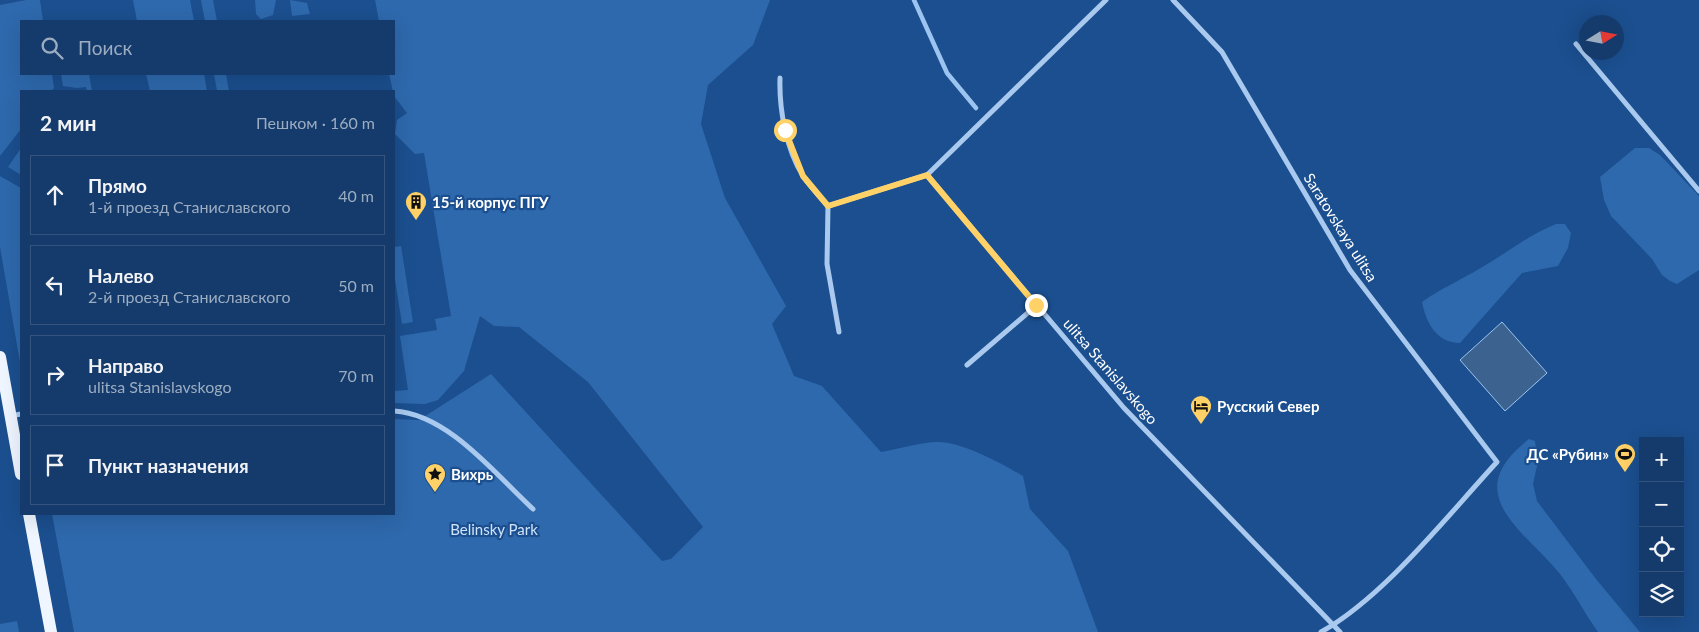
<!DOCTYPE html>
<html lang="ru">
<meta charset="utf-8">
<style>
:root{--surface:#143b6b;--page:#214673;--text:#f1f3f6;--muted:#9dadc1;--line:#33557e}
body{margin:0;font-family:Lato,sans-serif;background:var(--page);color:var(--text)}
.controls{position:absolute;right:15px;bottom:15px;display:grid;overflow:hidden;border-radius:0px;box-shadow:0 5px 20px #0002}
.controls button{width:45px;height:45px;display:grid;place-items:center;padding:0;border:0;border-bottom:1px solid var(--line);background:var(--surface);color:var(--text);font:25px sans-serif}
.compass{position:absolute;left:1579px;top:15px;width:45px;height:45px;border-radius:50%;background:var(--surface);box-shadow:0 5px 20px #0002;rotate:79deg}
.stop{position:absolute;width:15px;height:15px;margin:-11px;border:4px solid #ffd166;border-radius:50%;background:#fff}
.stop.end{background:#ffd166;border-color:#fff;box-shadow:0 1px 5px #0008}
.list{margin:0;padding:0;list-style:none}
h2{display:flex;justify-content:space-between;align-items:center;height:65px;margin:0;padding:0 20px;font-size:21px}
h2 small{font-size:16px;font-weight:400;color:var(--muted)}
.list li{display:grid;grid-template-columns:32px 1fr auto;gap:15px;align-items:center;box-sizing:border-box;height:80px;margin:0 10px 10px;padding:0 10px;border:1px solid var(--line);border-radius:0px}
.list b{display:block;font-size:19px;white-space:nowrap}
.list p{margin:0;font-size:16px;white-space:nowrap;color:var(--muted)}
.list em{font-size:16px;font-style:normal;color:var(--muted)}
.icon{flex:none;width:28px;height:28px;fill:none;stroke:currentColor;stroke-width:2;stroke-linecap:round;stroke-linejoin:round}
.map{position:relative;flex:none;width:1699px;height:632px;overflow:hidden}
.search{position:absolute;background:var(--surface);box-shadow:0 5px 20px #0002;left:20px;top:20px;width:375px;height:55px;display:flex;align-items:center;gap:12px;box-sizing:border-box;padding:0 18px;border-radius:0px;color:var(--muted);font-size:19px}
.panel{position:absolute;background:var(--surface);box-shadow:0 5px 20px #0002;left:20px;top:90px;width:375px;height:425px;border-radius:0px}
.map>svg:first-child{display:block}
.green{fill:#2e69ad}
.water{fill:#3c6290;stroke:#9cc4f0}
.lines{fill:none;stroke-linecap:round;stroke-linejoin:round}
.stream{stroke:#9cc4f0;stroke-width:4.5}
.minor{stroke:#a9c9ee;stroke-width:5}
.primary{stroke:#f0f6ff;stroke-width:12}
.route{stroke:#ffd166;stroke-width:6}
.labels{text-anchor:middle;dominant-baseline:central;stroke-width:4.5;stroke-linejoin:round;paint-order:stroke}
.poi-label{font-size:15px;font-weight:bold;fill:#fff;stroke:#1b4f8f;text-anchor:start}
.street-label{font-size:15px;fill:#fff;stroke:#1b4f8f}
.park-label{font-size:15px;fill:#cfe3fa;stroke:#1b4f8f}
</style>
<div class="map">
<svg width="1699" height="632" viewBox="0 0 1699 632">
<rect width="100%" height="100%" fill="#1b4f8f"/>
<path class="green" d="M26 0H40L43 21H21V74H52L54 88 51 91H21V129L0 156V5Z
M133 0H190L194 21H137Z
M201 0H213L217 21H205Z
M255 0H276L273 15 261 19 256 14Z
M290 0 307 3 310 14 292 16Z
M375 0H770L753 45 708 85 701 124 725 198 786 306 772 324 794 376 822 386 881 452C899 449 918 443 936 442 961 441 1001 463 1023 476L1030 509 1068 551 1098 632H74L52 514H394V419L419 420 491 374 662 561 671 559 703 527 588 382 519 327 494 326 480 316 464 371 438 400 425 404 394 403V391L408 390 400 336 437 330 435 319 451 316 424 153 415 154 395 134 397 120 407 113 394 96 389 74H394V21H379Z
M61 74H89L92 91H87L86 87 77 88 63 86Z
M146 74H204L207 91H150Z
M214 74H226L229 91H217Z
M21 148V175L8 167Z
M1635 148H1649L1660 155 1699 196V270L1677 284 1670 281 1662 275 1652 259 1611 216 1604 200 1600 177Z
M0 176 21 188V368L0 247Z
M1556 224H1565L1571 233 1568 248 1558 266 1522 273 1460 343C1437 343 1426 323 1422 302 1443 287 1467 277 1489 263 1512 249 1531 234 1556 224Z
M401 246 413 322 402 324 394 273V247Z
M1529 439 1535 441 1538 462 1533 484 1537 501 1596 579 1640 632H1598C1585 614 1574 592 1560 574 1523 529 1458 494 1529 439Z
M17 621 19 632H0V624Z"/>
<path class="water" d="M1502 322 1547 373 1505 411 1460 360Z"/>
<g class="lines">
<path class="stream" d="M914 0 947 73 976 108"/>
<path class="minor" d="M1173 0 1222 52 1350 270 1497 462C1447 516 1385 596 1321 632
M1576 44 1699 191
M780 78C779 109 786 149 803 176 810 187 820 197 828 206L827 264 839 332
M927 175 1124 408 1340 632
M828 206 927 175 1106 0
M967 365 1037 305
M394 411C448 414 495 474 533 509
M10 416 21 414"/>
<path class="primary" d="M0 357 21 474
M29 514 51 632"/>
</g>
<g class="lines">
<path class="route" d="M785 130 803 176 828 206 927 175 1036 305"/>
</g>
<defs>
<g id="building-pin" transform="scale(1.125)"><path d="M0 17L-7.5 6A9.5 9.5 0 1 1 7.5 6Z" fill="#ffd166" stroke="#1b4f8f"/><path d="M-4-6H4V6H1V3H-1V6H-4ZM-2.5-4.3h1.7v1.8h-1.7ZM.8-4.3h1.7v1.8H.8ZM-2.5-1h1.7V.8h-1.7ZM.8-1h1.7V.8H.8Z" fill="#111"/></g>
<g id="hotel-pin" transform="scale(1.125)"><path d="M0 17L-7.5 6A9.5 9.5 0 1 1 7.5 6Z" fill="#ffd166" stroke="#1b4f8f"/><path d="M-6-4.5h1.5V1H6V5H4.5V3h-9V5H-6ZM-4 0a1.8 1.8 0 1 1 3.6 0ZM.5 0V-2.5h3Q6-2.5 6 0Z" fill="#111"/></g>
<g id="stadium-pin" transform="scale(1.125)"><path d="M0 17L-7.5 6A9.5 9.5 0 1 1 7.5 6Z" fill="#ffd166" stroke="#1b4f8f"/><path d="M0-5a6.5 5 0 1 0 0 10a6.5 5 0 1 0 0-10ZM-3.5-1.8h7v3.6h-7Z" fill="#111"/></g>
<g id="sight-pin" transform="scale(1.125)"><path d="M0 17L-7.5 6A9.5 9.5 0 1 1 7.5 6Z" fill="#ffd166" stroke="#1b4f8f"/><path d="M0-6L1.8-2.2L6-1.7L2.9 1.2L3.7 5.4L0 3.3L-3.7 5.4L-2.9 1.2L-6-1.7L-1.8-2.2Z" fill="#111"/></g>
</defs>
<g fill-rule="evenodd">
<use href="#building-pin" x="416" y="202"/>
<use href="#hotel-pin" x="1201" y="406"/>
<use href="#stadium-pin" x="1625" y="454"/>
<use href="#sight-pin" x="435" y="474"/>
</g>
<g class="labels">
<g class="poi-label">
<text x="432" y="202">15-й корпус ПГУ</text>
<text x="1217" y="406">Русский Север</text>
<text x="1609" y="454" text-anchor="end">ДС «Рубин»</text>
<text x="451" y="474">Вихрь</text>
</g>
<g class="street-label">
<text transform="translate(1341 227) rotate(58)">Saratovskaya ulitsa</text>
<text transform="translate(1111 371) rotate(49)">ulitsa Stanislavskogo</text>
</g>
<g class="park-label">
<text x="494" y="529">Belinsky Park</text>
</g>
</g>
</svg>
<div class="controls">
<button>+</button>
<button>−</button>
<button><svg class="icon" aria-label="locate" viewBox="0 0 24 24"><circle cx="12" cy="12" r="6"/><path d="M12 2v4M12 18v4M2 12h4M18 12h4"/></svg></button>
<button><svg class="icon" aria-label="layers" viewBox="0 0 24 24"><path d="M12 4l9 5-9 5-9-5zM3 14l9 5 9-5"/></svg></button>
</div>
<svg class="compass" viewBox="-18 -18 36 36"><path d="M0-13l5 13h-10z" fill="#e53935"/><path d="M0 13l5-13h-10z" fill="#9dadc1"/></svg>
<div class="stop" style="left:785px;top:130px"></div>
<div class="stop end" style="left:1036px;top:305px"></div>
<div class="search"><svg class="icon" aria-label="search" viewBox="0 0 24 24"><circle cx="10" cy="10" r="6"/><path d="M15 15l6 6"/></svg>Поиск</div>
<section class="panel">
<h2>2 мин<small>Пешком · 160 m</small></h2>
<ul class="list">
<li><svg class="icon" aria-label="ahead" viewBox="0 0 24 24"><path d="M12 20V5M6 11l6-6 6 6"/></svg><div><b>Прямо</b><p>1-й проезд Станиславского</p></div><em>40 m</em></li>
<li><svg class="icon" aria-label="left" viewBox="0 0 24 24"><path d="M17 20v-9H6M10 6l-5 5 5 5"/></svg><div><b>Налево</b><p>2-й проезд Станиславского</p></div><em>50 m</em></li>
<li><svg class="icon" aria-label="right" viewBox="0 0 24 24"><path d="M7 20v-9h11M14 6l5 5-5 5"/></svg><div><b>Направо</b><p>ulitsa Stanislavskogo</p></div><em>70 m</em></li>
<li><svg class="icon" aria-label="arrive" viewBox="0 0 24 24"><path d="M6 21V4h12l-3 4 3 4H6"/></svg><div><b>Пункт назначения</b></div></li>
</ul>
</section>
</div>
